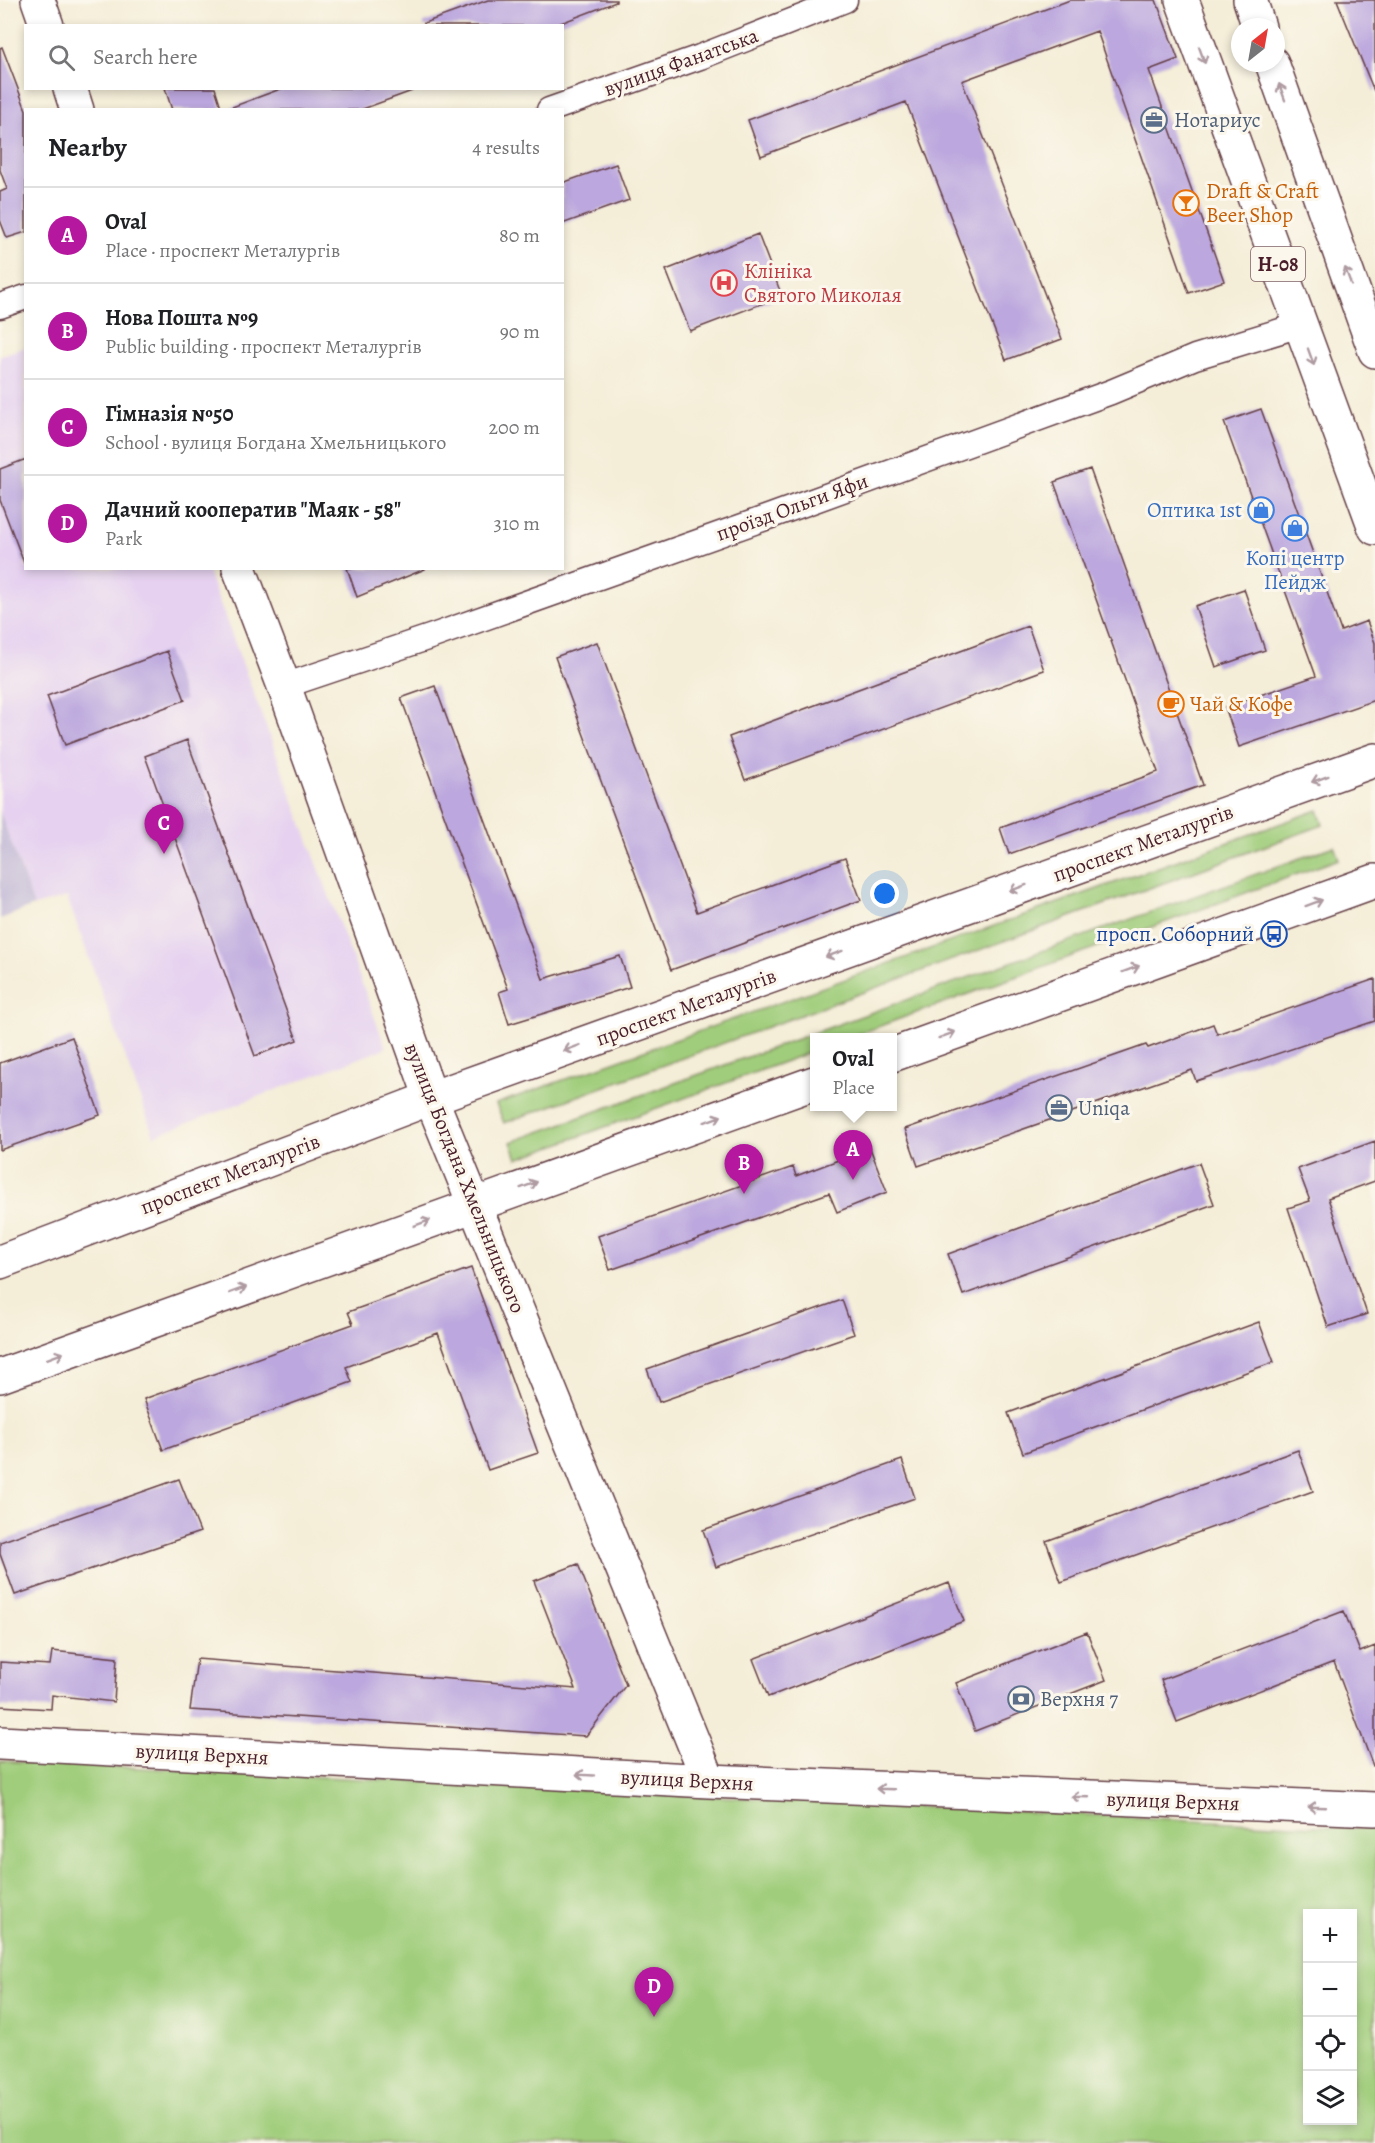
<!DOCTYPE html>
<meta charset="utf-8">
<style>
:root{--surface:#fff;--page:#f6f6f6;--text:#202124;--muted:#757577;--line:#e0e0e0;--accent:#b5179e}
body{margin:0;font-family:Alegreya,serif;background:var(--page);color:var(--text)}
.controls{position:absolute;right:18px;bottom:18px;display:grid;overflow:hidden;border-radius:0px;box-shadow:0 3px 9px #0003}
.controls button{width:54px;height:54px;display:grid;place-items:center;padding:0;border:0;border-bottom:2px solid var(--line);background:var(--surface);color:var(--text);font:30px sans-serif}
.compass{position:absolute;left:1231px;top:18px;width:54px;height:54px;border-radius:50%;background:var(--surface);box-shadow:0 3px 9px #0003;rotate:31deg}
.you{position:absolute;left:885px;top:894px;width:21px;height:21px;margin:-15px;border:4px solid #fff;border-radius:50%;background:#1a73e8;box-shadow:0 0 0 9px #1a73e833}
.badge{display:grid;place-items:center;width:39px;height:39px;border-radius:50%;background:var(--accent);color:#fff;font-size:20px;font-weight:700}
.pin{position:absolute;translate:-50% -50px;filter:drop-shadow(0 2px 3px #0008)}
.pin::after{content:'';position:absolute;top:32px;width:21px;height:18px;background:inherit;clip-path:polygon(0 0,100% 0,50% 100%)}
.popup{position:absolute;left:810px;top:1033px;width:87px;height:78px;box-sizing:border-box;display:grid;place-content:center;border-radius:0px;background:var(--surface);filter:drop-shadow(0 2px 4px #0005);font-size:20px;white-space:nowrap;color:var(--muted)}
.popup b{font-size:22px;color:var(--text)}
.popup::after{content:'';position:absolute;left:50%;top:100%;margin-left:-12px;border:12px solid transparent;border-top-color:var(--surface)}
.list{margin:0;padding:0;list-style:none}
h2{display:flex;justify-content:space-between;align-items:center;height:78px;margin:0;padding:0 24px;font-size:26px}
h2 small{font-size:20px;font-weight:400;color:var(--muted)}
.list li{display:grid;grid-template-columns:39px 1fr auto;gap:18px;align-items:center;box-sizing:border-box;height:96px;padding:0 24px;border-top:2px solid var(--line)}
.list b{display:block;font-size:22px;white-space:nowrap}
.list p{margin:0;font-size:20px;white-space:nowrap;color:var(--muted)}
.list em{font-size:20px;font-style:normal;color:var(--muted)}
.icon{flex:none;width:33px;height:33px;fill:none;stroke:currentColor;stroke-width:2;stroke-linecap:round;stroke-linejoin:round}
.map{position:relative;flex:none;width:1375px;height:2143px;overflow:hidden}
.search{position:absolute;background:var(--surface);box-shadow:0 3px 9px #0003;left:24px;top:24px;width:540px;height:66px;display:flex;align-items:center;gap:15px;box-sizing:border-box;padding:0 21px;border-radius:0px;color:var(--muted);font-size:22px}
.panel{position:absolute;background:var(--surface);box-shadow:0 3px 9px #0003;left:24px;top:108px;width:540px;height:462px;border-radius:0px}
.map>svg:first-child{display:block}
.built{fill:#e6d2f0}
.industrial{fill:#c8bfd8}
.green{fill:#a0cd7b;stroke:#757653;stroke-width:1.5;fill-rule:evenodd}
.building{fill:#bca7de}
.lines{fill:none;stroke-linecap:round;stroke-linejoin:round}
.street-casing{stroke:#643e45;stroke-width:27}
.secondary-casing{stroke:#643e45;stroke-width:36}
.primary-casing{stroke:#643e45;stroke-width:36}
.street{stroke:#fff;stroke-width:24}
.secondary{stroke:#fff;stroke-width:33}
.primary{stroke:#fff;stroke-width:33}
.oneway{stroke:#ae9aa0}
.labels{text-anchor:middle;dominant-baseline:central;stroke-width:6;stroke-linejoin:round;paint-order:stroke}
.shield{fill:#fbf7ec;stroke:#7f6065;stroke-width:1.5}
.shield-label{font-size:20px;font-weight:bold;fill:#4a1f2b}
.street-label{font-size:21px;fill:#4a1f2b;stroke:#fbf7ec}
.service-label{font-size:21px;fill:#4e5e75;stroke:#fbf7ec;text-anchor:start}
.food-label{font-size:21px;fill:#c56008;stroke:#fbf7ec;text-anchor:start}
.health-label{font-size:21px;fill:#be3a42;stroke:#fbf7ec;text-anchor:start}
.shop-label{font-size:21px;fill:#366cbe;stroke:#fbf7ec;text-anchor:end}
.transit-label{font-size:21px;fill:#164399;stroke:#fbf7ec;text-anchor:end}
</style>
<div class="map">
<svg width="1375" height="2143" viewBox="0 0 1375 2143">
<rect width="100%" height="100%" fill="#fbf7ec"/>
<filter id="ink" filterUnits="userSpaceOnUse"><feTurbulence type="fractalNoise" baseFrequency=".0167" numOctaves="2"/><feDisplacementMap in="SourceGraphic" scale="12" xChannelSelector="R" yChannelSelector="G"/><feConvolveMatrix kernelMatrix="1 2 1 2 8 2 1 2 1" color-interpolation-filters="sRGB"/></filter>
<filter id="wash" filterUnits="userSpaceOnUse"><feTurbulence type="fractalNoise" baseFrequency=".008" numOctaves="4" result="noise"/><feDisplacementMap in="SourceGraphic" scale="24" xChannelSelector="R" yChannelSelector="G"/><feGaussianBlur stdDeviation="1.35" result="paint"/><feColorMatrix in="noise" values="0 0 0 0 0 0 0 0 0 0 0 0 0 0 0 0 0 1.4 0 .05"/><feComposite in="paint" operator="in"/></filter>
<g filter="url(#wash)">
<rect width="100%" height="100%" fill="#f4edd7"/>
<path class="built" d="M25 347 26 568 207 569 386 1048 154 1136 67 897 34 906 0 812V356Z"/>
<path class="industrial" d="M0 812 34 906 0 919Z"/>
<path class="green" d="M1318 810 1323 825 504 1123 496 1104Z
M1334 846 1339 859 850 1037 814 1038V1051L517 1159 511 1142Z
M0 1761 1375 1829V2143H0ZM1308 1914H1352V2120H1308Z"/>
<g id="blocks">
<path class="building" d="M488 0H616V2L553 26H424V23Z
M1070 0H1156L1178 59 1149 70 1224 281 1189 293 1097 31 962 81 1062 339 1006 360 906 102 761 156 748 120Z
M1337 0H1375V91H1374Z
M2 47 26 110V232L7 238 0 220V192L7 189 0 170V48Z
M165 88H215L222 110H172Z
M283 88H411L412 91 360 110H232V107Z
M616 164 629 200 562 224V183Z
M758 234 782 296 690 331 666 270Z
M1261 409 1341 631 1367 621 1375 643V700L1239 747 1225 707 1316 676 1224 422Z
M26 459V562L24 563 0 500V469Z
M1090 469 1203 785 1009 854 1000 828 1158 772 1054 482Z
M347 568H425V569L357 597Z
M1244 589 1265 650 1216 667 1195 606Z
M1028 626 1044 670 745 780 729 737Z
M597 642 697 912 845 858 861 900 671 970 555 657Z
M167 651 185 700 65 745 47 696Z
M435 686 543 979 620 956 630 987 509 1024 499 992 508 989 401 698Z
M187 740 297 1040 255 1056 145 756Z
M1375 979V1021L1196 1081 1192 1070 918 1166 905 1129 1146 1045 1148 1048 1213 1024 1217 1034Z
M72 1037 100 1115 0 1150V1063Z
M1375 1141V1181L1328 1198 1367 1314 1328 1327 1288 1208 1310 1201 1298 1169Z
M870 1148 887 1192 837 1212 829 1193 610 1270 598 1236 793 1167 796 1176Z
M1199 1163 1214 1204 963 1295 948 1254Z
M471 1268 538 1453 488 1470 438 1333 346 1367 352 1382 163 1450 144 1399 353 1324 348 1312Z
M842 1300 854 1334 659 1402 647 1369Z
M1259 1322 1274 1362 1023 1453 1008 1413Z
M1298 1450 1313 1491 1061 1582 1046 1541Z
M902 1460 915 1498 716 1567 703 1530Z
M179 1479 200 1532 15 1595 0 1554V1542Z
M578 1564 626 1685 586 1736 190 1710 197 1659 576 1689 534 1581Z
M949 1583 964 1621 768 1697 753 1659Z
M1344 1611 1360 1652 1375 1646V1765L1373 1766 1334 1662 1177 1722 1161 1680Z
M1087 1632 1106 1680 975 1731 956 1683Z
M52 1651 117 1658 114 1702 52 1695 51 1709 0 1706V1662L50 1665Z"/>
</g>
</g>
<g filter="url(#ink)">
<use href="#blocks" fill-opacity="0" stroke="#643e45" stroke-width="1.5"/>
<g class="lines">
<g class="street-casing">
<path id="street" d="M549 110 700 57 845 0
M0 306 26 297
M284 686 433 636 771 516 1111 392 1195 357 1300 325"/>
</g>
<g class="secondary-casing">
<path id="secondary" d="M38 0 47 26
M70 88 77 110
M239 568 284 686 431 1098 709 1781
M0 1743 709 1781 1375 1809"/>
</g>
<g class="primary-casing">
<path id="primary" d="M1182 0 1375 528
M1250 0 1259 27
M1272 63 1375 351
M892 1055 1375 881
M0 1262 431 1098 1375 760
M0 1376 814 1083"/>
</g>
<use href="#street" class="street"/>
<use href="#secondary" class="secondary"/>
<use href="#primary" class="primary"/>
</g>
<defs><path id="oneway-shaft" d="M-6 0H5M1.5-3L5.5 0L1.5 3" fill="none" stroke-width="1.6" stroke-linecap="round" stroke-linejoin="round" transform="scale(1.5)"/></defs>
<g class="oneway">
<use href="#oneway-shaft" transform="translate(1202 55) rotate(70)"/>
<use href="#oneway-shaft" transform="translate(1282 92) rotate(-110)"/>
<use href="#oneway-shaft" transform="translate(1348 276) rotate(-110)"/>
<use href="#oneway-shaft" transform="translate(1311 357) rotate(70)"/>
<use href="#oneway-shaft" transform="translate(1320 779) rotate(160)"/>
<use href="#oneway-shaft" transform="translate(1018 888) rotate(160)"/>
<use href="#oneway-shaft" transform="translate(1314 903) rotate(-20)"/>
<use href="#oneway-shaft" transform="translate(834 954) rotate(160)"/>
<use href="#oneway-shaft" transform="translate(1131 969) rotate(-20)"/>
<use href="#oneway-shaft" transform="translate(947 1035) rotate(-20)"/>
<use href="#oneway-shaft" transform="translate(572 1048) rotate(160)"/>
<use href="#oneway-shaft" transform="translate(713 1119) rotate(-20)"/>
<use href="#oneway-shaft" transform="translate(529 1185) rotate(-20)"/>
<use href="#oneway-shaft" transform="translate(422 1223) rotate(-20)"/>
<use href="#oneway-shaft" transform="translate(238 1290) rotate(-20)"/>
<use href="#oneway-shaft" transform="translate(55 1356) rotate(-20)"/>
<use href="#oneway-shaft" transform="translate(585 1775) rotate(-177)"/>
<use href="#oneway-shaft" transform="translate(885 1789) rotate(-178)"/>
<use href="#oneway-shaft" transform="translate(1080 1797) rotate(-178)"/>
<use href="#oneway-shaft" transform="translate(1317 1807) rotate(-178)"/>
</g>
</g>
<defs>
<g id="office-ring" transform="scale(1.35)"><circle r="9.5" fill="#fbf7ec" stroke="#5c6f8a" stroke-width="1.5"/><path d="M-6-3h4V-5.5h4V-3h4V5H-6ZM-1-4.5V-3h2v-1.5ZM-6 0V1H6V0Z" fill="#5c6f8a"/></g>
<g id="bar-ring" transform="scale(1.35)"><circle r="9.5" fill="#fbf7ec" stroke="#e8710a" stroke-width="1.5"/><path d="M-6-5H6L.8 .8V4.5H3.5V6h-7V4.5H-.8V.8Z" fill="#e8710a"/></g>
<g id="hospital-ring" transform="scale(1.35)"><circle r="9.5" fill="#fbf7ec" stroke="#e0444e" stroke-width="1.5"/><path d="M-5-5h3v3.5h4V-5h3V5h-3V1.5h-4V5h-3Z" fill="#e0444e"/></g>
<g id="shop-ring" transform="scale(1.35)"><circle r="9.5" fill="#fbf7ec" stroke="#3f7fe0" stroke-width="1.5"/><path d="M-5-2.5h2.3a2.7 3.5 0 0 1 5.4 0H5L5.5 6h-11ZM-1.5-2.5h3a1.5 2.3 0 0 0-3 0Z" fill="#3f7fe0"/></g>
<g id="cafe-ring" transform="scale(1.35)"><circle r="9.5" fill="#fbf7ec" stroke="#e8710a" stroke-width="1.5"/><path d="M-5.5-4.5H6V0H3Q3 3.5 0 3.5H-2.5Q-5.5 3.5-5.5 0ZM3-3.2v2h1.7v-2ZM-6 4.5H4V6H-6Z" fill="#e8710a"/></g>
<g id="bus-ring" transform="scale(1.35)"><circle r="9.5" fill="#fbf7ec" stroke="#1a4fb4" stroke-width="1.5"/><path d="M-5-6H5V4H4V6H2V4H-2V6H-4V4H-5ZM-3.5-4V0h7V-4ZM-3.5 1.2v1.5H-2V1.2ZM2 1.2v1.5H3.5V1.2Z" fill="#1a4fb4"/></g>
<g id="bank-ring" transform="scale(1.35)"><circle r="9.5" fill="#fbf7ec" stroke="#5c6f8a" stroke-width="1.5"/><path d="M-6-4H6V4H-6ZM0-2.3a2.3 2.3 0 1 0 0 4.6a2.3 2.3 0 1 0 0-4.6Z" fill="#5c6f8a"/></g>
</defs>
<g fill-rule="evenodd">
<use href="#office-ring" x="1154" y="120"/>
<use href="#bar-ring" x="1186" y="203"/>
<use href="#hospital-ring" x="724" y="283"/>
<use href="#shop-ring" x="1261" y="510"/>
<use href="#shop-ring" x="1295" y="528"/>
<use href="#cafe-ring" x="1171" y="704"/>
<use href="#bus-ring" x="1274" y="934"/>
<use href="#office-ring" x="1059" y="1108"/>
<use href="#bank-ring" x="1021" y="1699"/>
</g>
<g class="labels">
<rect class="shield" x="1251" y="247" width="54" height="34" rx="4.5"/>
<g class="shield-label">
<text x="1278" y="264">Н-08</text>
</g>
<g class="street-label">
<text transform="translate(681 62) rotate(-20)">вулиця Фанатська</text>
<text transform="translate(792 507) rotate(-20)">проїзд Ольги Яфи</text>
<text transform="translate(1143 843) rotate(-20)">проспект Металургів</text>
<text transform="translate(686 1007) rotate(-20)">проспект Металургів</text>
<text transform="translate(230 1174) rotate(-21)">проспект Металургів</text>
<text transform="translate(465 1178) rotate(68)">вулиця Богдана Хмельницького</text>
<text transform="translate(202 1754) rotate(3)">вулиця Верхня</text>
<text transform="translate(687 1780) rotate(3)">вулиця Верхня</text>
<text transform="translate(1173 1801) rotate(2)">вулиця Верхня</text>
</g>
<g class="service-label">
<text x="1174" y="120">Нотариус</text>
<text x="1078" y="1108">Uniqa</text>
<text x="1040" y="1699">Верхня 7</text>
</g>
<g class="food-label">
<text x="1206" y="191">Draft &amp; Craft<tspan x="1206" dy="24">Beer Shop</tspan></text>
<text x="1190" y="704">Чай &amp; Кофе</text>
</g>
<g class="health-label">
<text x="744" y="271">Клініка<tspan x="744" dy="24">Святого Миколая</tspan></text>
</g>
<g class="shop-label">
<text x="1242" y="510">Оптика 1st</text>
<text x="1295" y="558" text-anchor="middle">Копі центр<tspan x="1295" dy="24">Пейдж</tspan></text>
</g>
<g class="transit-label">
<text x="1254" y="934">просп. Соборний</text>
</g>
</g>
</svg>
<div class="controls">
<button>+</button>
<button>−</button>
<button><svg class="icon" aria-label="locate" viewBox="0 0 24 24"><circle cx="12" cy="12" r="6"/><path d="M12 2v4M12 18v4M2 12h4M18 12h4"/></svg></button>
<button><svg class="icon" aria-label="layers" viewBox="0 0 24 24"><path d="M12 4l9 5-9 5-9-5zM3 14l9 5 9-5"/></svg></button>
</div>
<svg class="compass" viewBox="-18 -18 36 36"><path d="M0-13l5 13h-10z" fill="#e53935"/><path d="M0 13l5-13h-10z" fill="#757577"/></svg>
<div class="you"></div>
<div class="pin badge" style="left:853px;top:1180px">A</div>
<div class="popup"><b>Oval</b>Place</div>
<div class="pin badge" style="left:744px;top:1194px">B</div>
<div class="pin badge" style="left:164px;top:854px">C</div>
<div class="pin badge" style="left:654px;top:2017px">D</div>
<div class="search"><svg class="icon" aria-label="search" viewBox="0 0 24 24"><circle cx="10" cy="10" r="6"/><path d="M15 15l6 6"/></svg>Search here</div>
<section class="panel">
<h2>Nearby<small>4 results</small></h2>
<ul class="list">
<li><span class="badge">A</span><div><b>Oval</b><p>Place · проспект Металургів</p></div><em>80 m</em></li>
<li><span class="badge">B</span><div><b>Нова Пошта №9</b><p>Public building · проспект Металургів</p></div><em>90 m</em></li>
<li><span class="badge">C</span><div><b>Гімназія №50</b><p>School · вулиця Богдана Хмельницького</p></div><em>200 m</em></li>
<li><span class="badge">D</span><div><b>Дачний кооператив &quot;Маяк - 58&quot;</b><p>Park</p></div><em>310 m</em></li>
</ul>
</section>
</div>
